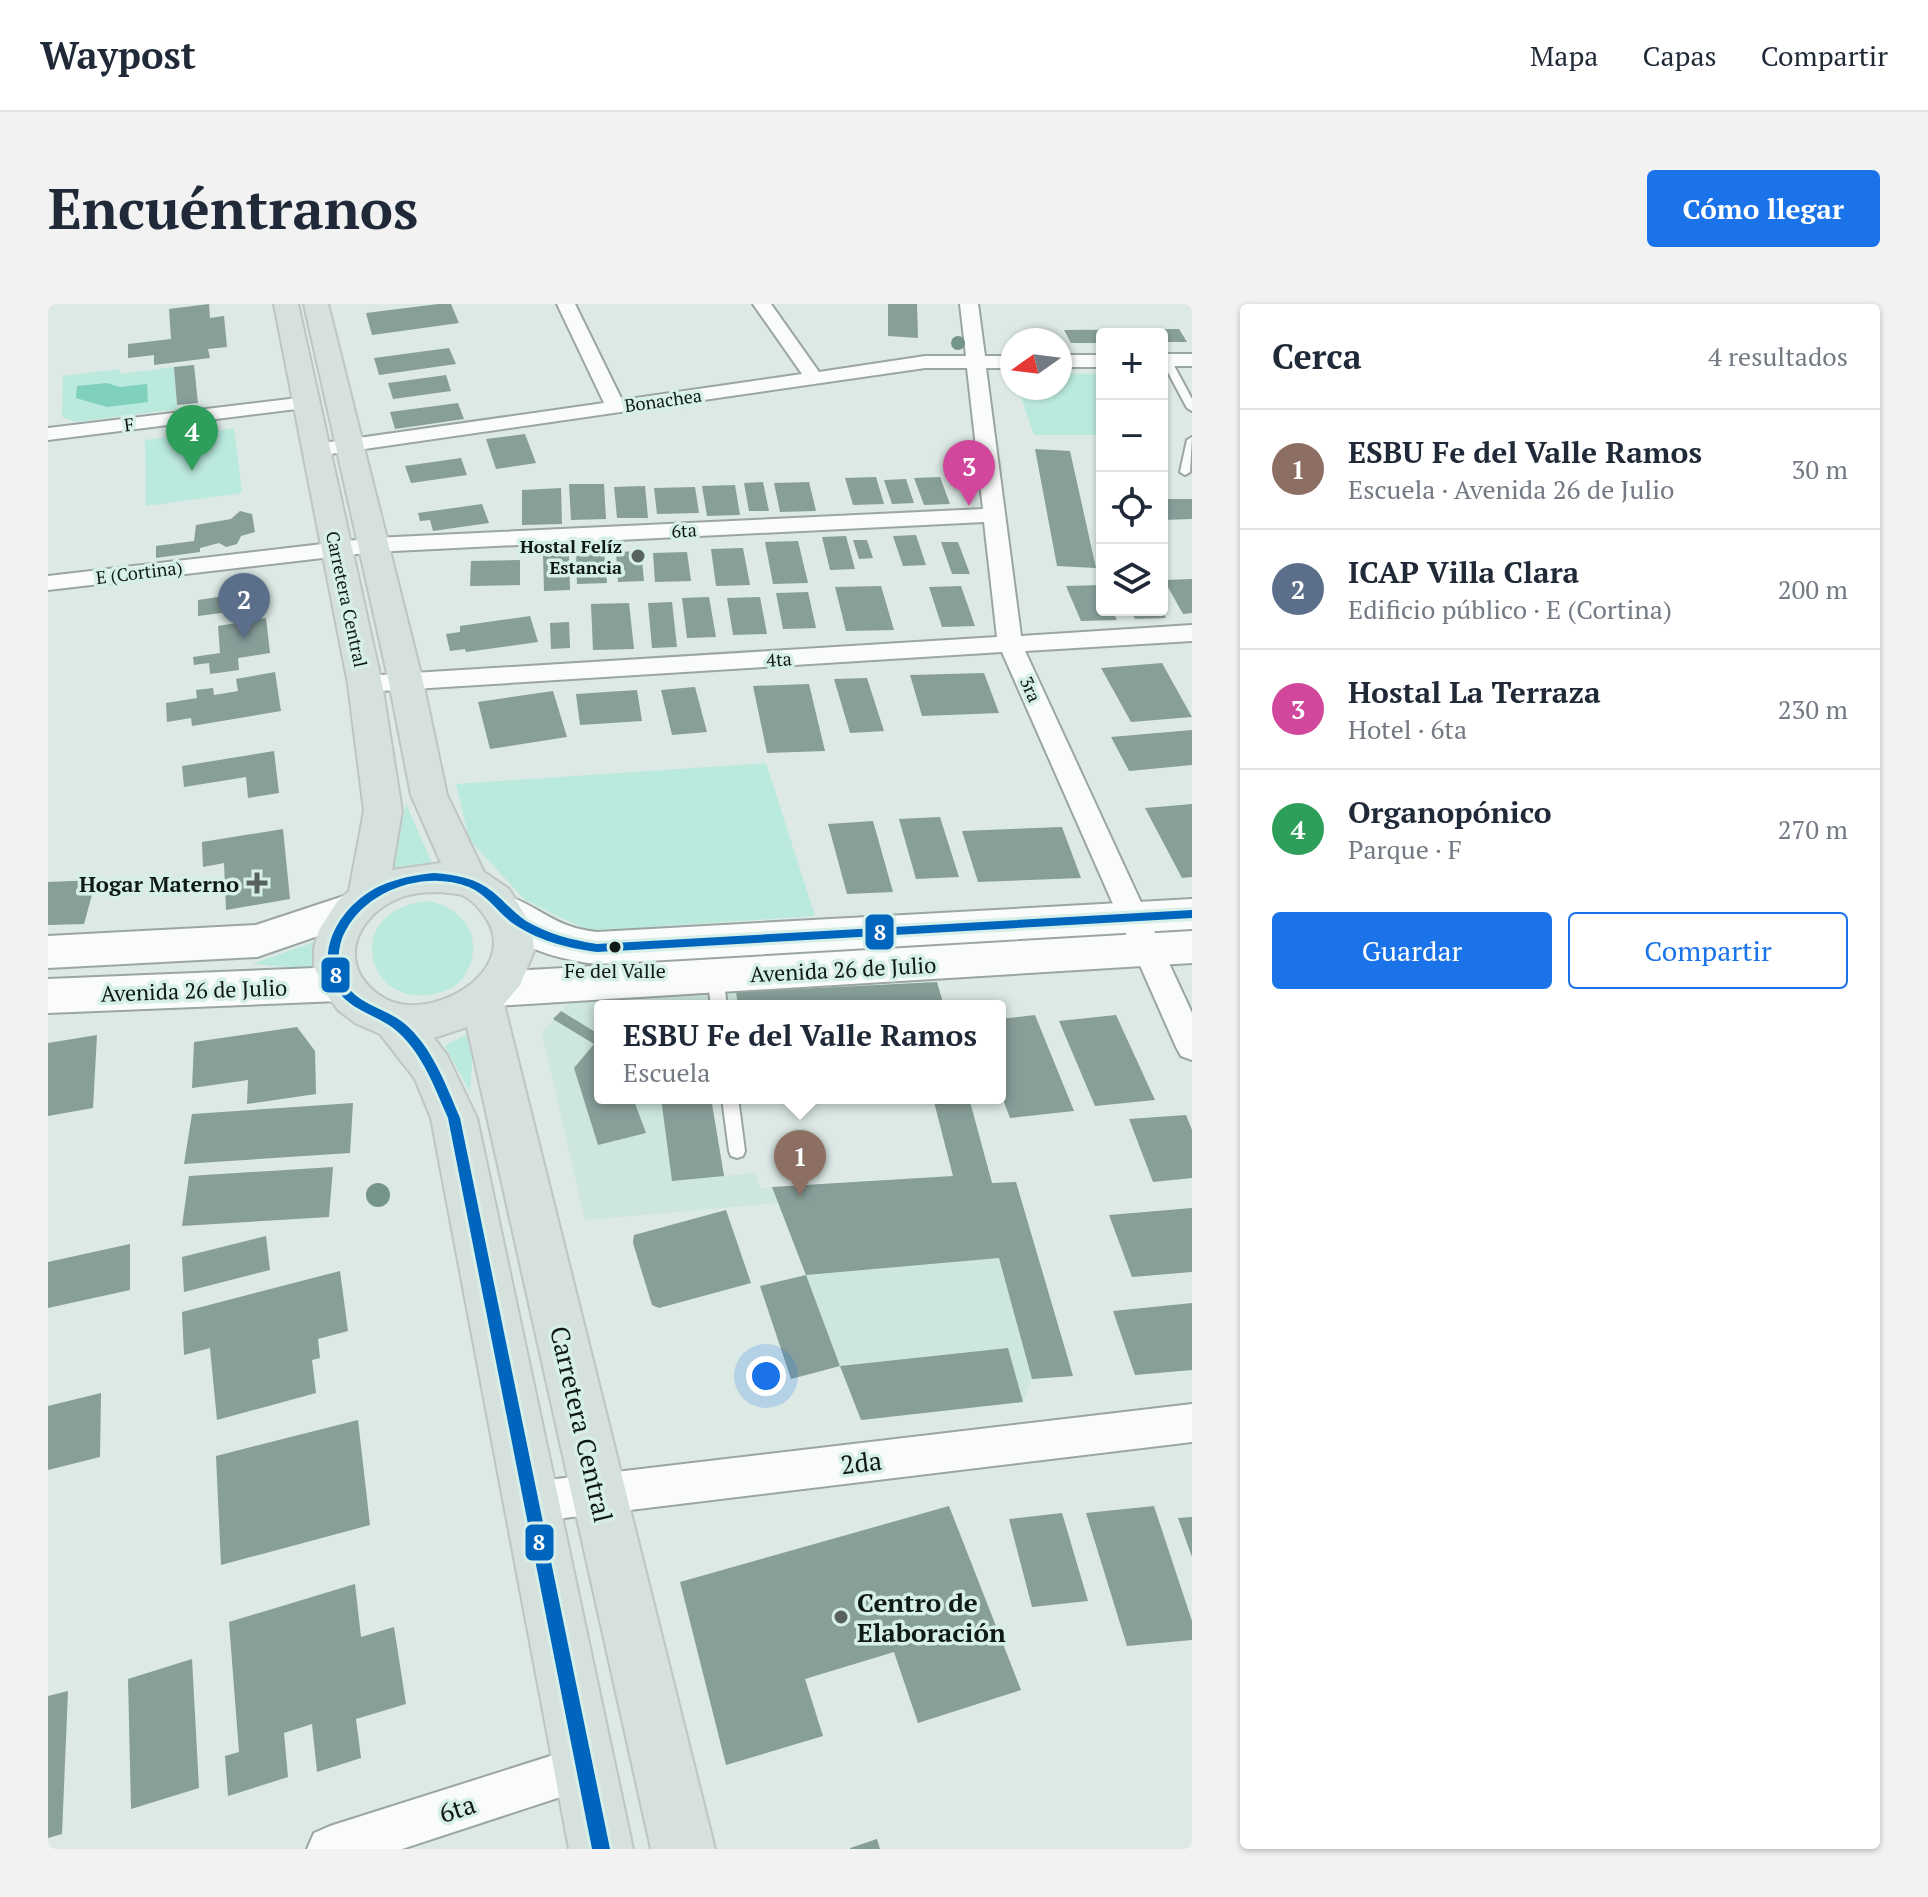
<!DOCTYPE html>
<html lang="es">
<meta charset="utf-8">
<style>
:root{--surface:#fff;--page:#f2f2f3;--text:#1f2937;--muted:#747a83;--line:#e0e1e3;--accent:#1a73e8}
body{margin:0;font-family:"PT Serif",serif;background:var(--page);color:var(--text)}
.controls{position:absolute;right:24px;top:24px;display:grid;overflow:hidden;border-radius:8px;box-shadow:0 2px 6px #0004}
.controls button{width:72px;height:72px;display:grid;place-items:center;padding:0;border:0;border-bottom:2px solid var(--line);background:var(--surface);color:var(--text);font:40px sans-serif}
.compass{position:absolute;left:952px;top:24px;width:72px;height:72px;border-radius:50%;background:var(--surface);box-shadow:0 2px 6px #0004;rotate:256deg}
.you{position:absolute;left:718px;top:1072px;width:28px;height:28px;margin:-20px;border:6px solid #fff;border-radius:50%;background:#1a73e8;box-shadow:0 0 0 12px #1a73e833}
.badge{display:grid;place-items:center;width:52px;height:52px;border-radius:50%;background:var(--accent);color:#fff;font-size:26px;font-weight:700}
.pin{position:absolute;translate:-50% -66px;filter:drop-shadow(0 2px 4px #0008)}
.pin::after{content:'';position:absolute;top:42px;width:28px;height:24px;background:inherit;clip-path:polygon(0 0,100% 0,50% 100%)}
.popup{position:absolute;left:546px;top:696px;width:412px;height:104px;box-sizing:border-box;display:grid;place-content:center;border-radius:8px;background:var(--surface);filter:drop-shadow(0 2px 6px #0005);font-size:26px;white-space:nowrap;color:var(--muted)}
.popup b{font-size:30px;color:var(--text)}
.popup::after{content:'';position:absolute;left:50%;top:100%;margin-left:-16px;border:16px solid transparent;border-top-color:var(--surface)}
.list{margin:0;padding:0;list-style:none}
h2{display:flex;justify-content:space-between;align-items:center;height:104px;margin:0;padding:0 32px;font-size:34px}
h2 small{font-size:26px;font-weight:400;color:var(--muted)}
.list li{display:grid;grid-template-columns:52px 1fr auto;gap:24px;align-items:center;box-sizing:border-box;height:120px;padding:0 32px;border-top:2px solid var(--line)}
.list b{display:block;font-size:30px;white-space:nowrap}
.list p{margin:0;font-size:26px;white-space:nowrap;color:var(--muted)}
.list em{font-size:26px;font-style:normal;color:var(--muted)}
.actions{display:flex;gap:16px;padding:24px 32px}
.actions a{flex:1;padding:18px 0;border:2px solid var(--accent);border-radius:8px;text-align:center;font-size:28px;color:var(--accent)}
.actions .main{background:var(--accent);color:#fff}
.icon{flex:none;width:44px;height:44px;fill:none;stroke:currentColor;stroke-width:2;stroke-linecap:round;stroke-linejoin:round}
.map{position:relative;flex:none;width:1144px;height:1545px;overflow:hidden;border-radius:8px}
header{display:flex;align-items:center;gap:48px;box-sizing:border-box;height:112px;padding:0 40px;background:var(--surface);border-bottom:2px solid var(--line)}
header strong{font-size:38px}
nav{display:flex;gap:44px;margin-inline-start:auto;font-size:28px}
.intro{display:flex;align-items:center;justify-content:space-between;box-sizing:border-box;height:192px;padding:0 48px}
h1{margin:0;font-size:56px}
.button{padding:20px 36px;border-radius:8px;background:var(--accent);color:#fff;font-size:28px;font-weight:700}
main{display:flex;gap:48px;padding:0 48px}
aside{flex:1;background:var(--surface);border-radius:8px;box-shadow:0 2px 6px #0004}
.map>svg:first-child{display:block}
.built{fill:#cde6de}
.green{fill:#bae9dd}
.water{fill:#7fd0bd}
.building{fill:#889e99}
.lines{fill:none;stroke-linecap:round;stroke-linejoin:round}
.service-casing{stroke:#9ba5a2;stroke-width:4}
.minor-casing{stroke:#9ba5a2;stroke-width:4}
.secondary-casing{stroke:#9ba5a2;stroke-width:4}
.primary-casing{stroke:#bec5c2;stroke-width:4}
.service{fill:#fafcfb;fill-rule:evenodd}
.minor{fill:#fafcfb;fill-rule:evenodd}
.secondary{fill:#fafcfb;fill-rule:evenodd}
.primary{fill:#d6e0dd;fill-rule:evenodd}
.bus-1-casing{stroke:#d6efe8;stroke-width:6}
.bus-1{fill:#0065bd;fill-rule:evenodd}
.tree{fill:#74948c}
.poi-dot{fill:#57625e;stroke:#d6efe8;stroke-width:3}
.bus-dot{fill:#101916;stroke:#d6efe8;stroke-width:3}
.labels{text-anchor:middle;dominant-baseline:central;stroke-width:7;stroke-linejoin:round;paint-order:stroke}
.far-street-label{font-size:18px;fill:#101916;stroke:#d6efe8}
.far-poi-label{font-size:18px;font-weight:bold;fill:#101916;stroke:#d6efe8;text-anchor:end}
.bus-label{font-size:20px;fill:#101916;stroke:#d6efe8}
.poi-label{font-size:22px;font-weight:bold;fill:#101916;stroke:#d6efe8;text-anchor:end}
.street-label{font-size:22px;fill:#101916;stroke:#d6efe8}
.near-street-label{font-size:26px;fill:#101916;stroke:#d6efe8}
.near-poi-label{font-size:26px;font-weight:bold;fill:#101916;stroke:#d6efe8;text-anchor:start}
.line-badge{stroke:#d6efe8;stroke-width:3}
.badge-label{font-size:22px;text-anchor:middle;font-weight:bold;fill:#fff}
</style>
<header>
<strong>Waypost</strong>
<nav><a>Mapa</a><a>Capas</a><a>Compartir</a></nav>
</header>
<div class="intro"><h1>Encuéntranos</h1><a class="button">Cómo llegar</a></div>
<main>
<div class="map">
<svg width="1144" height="1545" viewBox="0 0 1144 1545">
<rect width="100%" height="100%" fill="#dce9e5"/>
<path class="built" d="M889 678 896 702H552V794H663L676 872 708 869 712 884 905 872 921 794 944 879 968 878 1025 1072 984 1075 975 1098 813 1116 730 899 537 916 494 729 522 697Z"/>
<path class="green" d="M126 63 129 105 28 118 14 113 15 72 71 65 72 70Z
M1012 70H1054V131H986L970 84H1012Z
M186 124 194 189 98 202 97 136Z
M718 459 767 612 541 627 477 596 421 535 408 480Z
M358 500 384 559 344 564Z
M379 597C416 603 439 637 416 672 409 683 399 687 386 690 319 705 292 607 379 597Z
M266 638 272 648 271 661 265 665 204 660Z
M417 731 426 732 422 788 397 742Z"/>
<path class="water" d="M59 79 72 83 99 80 100 98 59 103 28 94 29 82Z"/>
<path class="building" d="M161 0 162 14 176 12 179 43 160 45 162 54 106 61V51L80 54V40L123 35 121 5Z
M390 0H403L411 19 324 31 318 9Z
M840 0H869L870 34 840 32Z
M1131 25 1139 38H1114V30H1054V39H1023L1016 26Z
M401 44 408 60 331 71 326 54Z
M146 61 150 99 129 101 126 63Z
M398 71 403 87 345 95 340 79Z
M410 99 416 115 347 125 342 108Z
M477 130 488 159 448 165 438 135Z
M987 145 1022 147 1048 264 1009 262Z
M413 154 419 171 363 179 357 162Z
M828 173 836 200 805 201 797 174Z
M892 173 902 200 876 201 866 174Z
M858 175 866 199 844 200 836 176Z
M715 178 721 207H701L696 179Z
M761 178 768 207 732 208 726 179Z
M521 180H556L558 215 523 216Z
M687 181 692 211 659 212 654 182Z
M597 182 600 214H569L566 183Z
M647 183 651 209 609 210 606 184Z
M513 184 514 220 474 221V186Z
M1114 195H1144V215L1114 216Z
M434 200 441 219 385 227 382 216 372 217 370 209Z
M192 207 204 210 207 228 193 232 189 240 178 243 171 239 152 244V248L108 254V242L146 237 148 221 183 215Z
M868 231 878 261 855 262 845 232Z
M798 232 807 265 782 266 774 233Z
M805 236H819L825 254 811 255Z
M750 237 760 279 725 280 717 238Z
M893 238H910L922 270H904Z
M695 244 702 281 668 282 663 245Z
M528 246H556L559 279 529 280Z
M593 247 596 277 570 278 568 248Z
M639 248 643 277 607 278 605 249Z
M521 250 522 286 496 287 495 251Z
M472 256V281L422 282 423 257Z
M1144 275V309L1135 310 1116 276Z
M210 280 211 304 150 312V296L183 291V283Z
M1052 281 1054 306H1064L1069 316 1033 317 1018 282Z
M833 282 846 326 798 327 787 283Z
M913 282 927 322 894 323 881 283Z
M760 288 768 324 735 325 728 289Z
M661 293 668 333 639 334 634 294Z
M712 293 719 330 685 331 679 294Z
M624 298 629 343 604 344 600 299Z
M581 299 586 345 545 346 543 300Z
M1083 306H1114L1118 314 1087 315Z
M482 312 490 338 418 348 417 345 402 347 398 330 412 328V322Z
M218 314 222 349 190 354 191 366 162 370 161 359 146 361 145 353 172 349 170 322Z
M521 318 522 344 503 345 502 319Z
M1114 359 1144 413 1083 418 1053 364Z
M227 368 233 407 144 422 143 414 119 418 118 399 149 394 148 386 165 384 166 391 190 387 188 375Z
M936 369 951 409 874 412 862 371Z
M819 374 836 427 802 429 786 375Z
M761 380 777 447 719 449 705 382Z
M647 383 659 428 624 431 613 386Z
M589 386 594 417 532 421 528 390Z
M505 387 519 433 442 445 430 398Z
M1144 426V461L1081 467 1063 433Z
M226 447 231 489 200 494 198 473 136 483 134 462Z
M1144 500V573L1134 574 1097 504Z
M892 513 911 573 868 575 851 515Z
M825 517 845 588 799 590 780 520Z
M1014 523 1033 574 930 578 914 527Z
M235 525 242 595 178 606 176 559 155 563 154 538Z
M48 576 36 620 0 621V578Z
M889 678 896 702H690L688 688Z
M513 707 552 731V794H585L598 829 550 841 526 764 546 740 505 715Z
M987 711 1026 807 962 814 952 788V715Z
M1068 711 1107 796 1047 802 1011 717Z
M249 723 267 747 268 790 199 800 200 776 144 784 146 738Z
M49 731 45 804 0 812V739Z
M613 794H663L676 872 624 877Z
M885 794H921L944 879 968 878 1025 1072 984 1075 951 954 758 971 724 883 905 872Z
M305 799 302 849 136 860 144 810Z
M1138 811 1144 826V874L1105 878 1081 815Z
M285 863 281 913 134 922 141 872Z
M1144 904V968L1084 973 1061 911Z
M678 906 703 979 611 1004 604 1001 585 939 586 931Z
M218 932 222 966 136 988 134 953Z
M82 940V986L0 1004V958Z
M292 967 300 1027 270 1035 272 1054 264 1056 268 1089 169 1116 162 1044 136 1051 134 1008Z
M758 971 792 1062 743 1075 712 982Z
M1144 999V1066L1087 1071 1065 1007Z
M960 1044 975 1098 813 1116 792 1062Z
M53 1089 52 1153 0 1166V1102Z
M310 1116 322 1221 173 1261 168 1152Z
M901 1202 973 1386 870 1419 846 1348 757 1375 775 1432 678 1461 632 1278Z
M1106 1202 1144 1317V1336L1079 1342 1038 1209Z
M1014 1209 1040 1297 984 1303 961 1215Z
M1144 1213V1253L1130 1214Z
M307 1280 313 1333 346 1323 358 1400 308 1415 313 1454 269 1468 264 1420 236 1429 240 1473 180 1492 177 1452 191 1448 181 1318Z
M144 1355 151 1484 83 1505 80 1375Z
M20 1387 14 1530 0 1534V1392Z
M829 1535 832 1545H802V1544Z"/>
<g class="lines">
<g class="service-casing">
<path id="service" d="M1115 54 1123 56 1144 95V107L1139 104 1114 57Z
M1144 133 1142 168 1137 171 1132 168 1139 136Z
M667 666 675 672 679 702H663L659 672Z
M674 794H690L697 847 695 852 689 854 683 852 681 847Z"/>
</g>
<g class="minor-casing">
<path id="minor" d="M509 0H527L574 96 754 70 705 0H723L771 68 877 52H918L912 0H930L937 52H964V64H938L973 332 1144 321V337L977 347 1144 709V756L1133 752 1128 743 954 348 317 388 308 386 305 380 308 374 317 372 949 333 936 218 326 248 0 286V272L326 234 935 205 919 64H877L268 152 258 146 268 140 556 99Z
M1114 50H1144V62H1114Z
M1012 51H1054V63H1012Z
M258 93 265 95 268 99 265 103 0 136V124Z
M1144 1100V1138L483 1218 469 1212 463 1198 469 1184 483 1178Z
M537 1441 553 1447 559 1463 553 1479 537 1485 354 1545H259L266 1529 282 1522Z"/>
</g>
<g class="secondary-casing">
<path id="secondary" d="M308 588 322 592 328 603 322 614 209 653 0 664V632L208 621Z
M457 591C494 603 504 623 549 628L1144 595V625L549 660C512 656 456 642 437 606L443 595Z
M1144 627V659L446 702 431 697 425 685 431 673 446 668Z
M291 663 306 668 312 680 306 692 291 697 0 709V675Z"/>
</g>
<g class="primary-casing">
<path id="primary" d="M226 0H250L334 380 354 507 344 566 393 559 363 491 341 378 256 0H280L375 378 399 491 436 568 461 585 484 623 486 647 472 681 456 700 667 1545H603L419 723 386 734 399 751 429 814 585 1545H521L383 814 367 775 332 730 307 719 290 706 279 691 266 662V644L271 626 289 598 301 587 316 507 300 380ZM390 588C398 589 407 589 414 591 425 596 434 607 440 617 470 671 379 720 336 694 286 664 306 611 354 593 365 589 378 588 390 588Z"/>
</g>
<use href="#service" class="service"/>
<use href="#minor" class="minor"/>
<use href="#secondary" class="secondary"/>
<use href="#primary" class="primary"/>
<g class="bus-1-casing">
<path id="bus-1" d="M386 569C408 571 428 574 445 588 456 597 466 609 478 617 500 630 524 636 549 640L1144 606V614L549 648C519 644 488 636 463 618 449 607 438 590 421 583 378 566 320 585 298 626 289 641 288 664 297 679 310 701 338 704 357 720 384 743 398 781 412 814L562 1545H544L400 814C387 784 375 751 351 729 331 710 301 708 287 682 265 643 297 598 332 582 350 574 367 571 386 569Z"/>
</g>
<use href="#bus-1" class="bus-1"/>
</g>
<g class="tree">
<circle cx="910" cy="39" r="7"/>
<circle cx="330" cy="891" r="12"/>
</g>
<g class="poi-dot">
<circle cx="590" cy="252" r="8"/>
<path d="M205 567h8v8h8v8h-8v8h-8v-8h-8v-8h8z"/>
<circle cx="793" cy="1313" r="8"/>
</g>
<circle class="bus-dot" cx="567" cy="643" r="7"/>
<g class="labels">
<g class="far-street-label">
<text transform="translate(615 96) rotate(-8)">Bonachea</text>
<text transform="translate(81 120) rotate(-7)">F</text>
<text transform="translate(636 226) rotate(-3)">6ta</text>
<text transform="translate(91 268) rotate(-7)">E (Cortina)</text>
<text transform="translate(299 295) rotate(78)">Carretera Central</text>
<text transform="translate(731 355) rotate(-4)">4ta</text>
<text transform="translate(983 385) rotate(66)">3ra</text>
</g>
<g class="far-poi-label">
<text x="574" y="242">Hostal Felíz<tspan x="574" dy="21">Estancia</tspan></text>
</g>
<g class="bus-label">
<text x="567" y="666">Fe del Valle</text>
</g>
<g class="poi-label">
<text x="191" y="579">Hogar Materno</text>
</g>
<g class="street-label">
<text transform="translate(795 665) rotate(-3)">Avenida 26 de Julio</text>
<text transform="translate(146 686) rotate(-2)">Avenida 26 de Julio</text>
</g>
<g class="near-street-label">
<text transform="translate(534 1120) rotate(77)">Carretera Central</text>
<text transform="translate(813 1158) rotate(-7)">2da</text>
<text transform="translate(409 1504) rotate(-18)">6ta</text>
</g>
<g class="near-poi-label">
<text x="809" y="1298">Centro de<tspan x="809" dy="30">Elaboración</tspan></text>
</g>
</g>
<g class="line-badge">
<rect x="816" y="609" width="31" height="38" rx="8" fill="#0065bd"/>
<rect x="272" y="652" width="31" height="38" rx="8" fill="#0065bd"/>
<rect x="476" y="1219" width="31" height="39" rx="8" fill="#0065bd"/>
</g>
<g class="badge-label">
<text x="832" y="636">8</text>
<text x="288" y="679">8</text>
<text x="491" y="1246">8</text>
</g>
</svg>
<div class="controls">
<button>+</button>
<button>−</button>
<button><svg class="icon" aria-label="locate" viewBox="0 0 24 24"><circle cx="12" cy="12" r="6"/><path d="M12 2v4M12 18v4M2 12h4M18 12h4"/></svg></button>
<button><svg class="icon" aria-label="layers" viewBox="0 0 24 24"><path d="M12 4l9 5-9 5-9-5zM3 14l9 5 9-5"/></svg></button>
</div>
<svg class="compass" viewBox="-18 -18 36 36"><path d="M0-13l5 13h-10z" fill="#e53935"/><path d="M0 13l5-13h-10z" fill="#747a83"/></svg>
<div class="you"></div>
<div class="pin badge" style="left:752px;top:892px;background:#8d6e63">1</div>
<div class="popup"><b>ESBU Fe del Valle Ramos</b>Escuela</div>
<div class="pin badge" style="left:196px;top:335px;background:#5c6f8a">2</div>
<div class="pin badge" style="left:921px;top:202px;background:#d1479c">3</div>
<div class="pin badge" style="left:144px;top:167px;background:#2e9e5b">4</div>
</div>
<aside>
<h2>Cerca<small>4 resultados</small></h2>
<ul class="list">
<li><span class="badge" style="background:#8d6e63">1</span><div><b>ESBU Fe del Valle Ramos</b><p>Escuela · Avenida 26 de Julio</p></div><em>30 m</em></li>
<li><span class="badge" style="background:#5c6f8a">2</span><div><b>ICAP Villa Clara</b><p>Edificio público · E (Cortina)</p></div><em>200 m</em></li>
<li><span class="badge" style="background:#d1479c">3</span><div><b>Hostal La Terraza</b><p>Hotel · 6ta</p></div><em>230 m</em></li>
<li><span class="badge" style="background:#2e9e5b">4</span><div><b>Organopónico</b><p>Parque · F</p></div><em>270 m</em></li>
</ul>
<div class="actions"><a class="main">Guardar</a><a>Compartir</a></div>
</aside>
</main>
